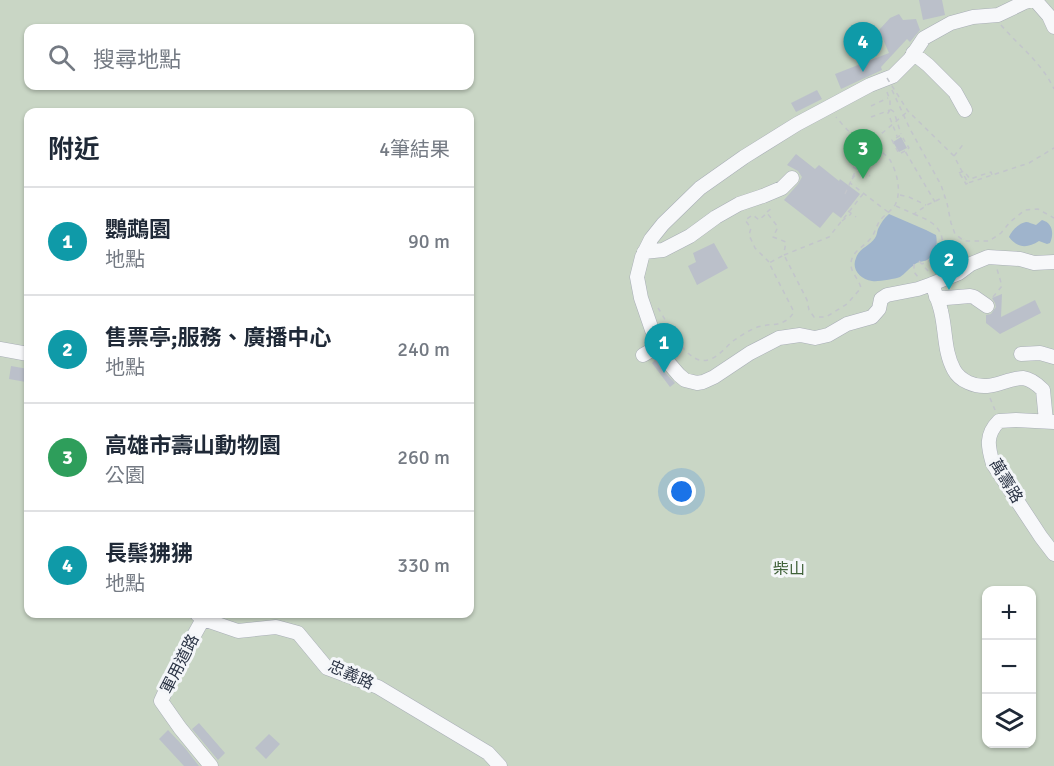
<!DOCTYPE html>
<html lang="zh-TW">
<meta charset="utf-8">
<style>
:root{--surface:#fff;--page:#f2f2f3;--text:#1f2937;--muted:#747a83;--line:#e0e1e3;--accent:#d1495b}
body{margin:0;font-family:Signika,"Noto Sans TC",sans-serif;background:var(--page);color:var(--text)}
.controls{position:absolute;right:18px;bottom:18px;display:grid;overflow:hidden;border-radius:12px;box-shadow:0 2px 4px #0004}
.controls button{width:54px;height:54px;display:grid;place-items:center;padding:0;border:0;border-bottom:2px solid var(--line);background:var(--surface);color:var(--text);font:30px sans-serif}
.you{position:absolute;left:682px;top:492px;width:21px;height:21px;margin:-15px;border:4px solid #fff;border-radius:50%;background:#1a73e8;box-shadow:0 0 0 9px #1a73e833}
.badge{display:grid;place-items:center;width:39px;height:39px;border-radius:50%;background:var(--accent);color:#fff;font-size:20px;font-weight:700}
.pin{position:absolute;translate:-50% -50px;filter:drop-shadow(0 2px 3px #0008)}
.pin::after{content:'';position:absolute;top:32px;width:21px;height:18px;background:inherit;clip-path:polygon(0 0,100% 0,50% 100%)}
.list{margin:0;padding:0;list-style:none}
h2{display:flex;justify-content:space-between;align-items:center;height:78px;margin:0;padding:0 24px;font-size:26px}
h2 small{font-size:20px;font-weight:400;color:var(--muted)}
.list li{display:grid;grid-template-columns:39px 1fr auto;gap:18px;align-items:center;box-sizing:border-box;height:108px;padding:0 24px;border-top:2px solid var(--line)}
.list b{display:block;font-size:22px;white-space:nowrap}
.list p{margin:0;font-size:20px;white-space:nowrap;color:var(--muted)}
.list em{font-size:20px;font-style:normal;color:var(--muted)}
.icon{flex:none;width:33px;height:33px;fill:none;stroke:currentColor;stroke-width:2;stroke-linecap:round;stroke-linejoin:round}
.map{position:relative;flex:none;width:1054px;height:766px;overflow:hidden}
.search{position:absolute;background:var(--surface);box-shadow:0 2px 4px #0004;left:24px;top:24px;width:450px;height:66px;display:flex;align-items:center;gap:15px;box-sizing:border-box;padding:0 21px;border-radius:12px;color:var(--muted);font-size:22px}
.panel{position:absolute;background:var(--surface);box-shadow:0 2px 4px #0004;left:24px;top:108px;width:450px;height:510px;border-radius:12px}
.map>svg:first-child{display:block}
.green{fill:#c9d6c5;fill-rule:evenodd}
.water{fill:#9fb4cc}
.building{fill:#bbc0ca}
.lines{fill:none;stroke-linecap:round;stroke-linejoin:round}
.minor-casing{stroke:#a9aeb7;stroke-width:15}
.path{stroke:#c2c5cb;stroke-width:1.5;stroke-dasharray:4.5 4.5;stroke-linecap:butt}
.minor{stroke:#f7f8fa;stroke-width:14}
.path-bridge{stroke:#c2c5cb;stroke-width:1.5;stroke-dasharray:4.5 4.5;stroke-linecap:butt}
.labels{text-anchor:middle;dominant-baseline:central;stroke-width:6;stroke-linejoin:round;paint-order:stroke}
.street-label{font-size:16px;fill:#2b3445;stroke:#f4f6f9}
.park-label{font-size:16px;fill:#3f6138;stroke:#f4f6f9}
</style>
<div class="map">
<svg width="1054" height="766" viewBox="0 0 1054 766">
<rect width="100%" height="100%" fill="#e4e7ec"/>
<path class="green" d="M0 0H1054V766H0ZM28 28H470V86H28ZM28 112H470V614H28ZM986 590H1032V744H986Z"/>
<path class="water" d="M889 214 926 230 936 235C938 244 936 255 927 260 923 262 918 261 914 265 909 268 905 274 900 277 894 279 878 282 872 281 860 279 851 269 856 258 859 248 870 246 875 238 877 235 877 232 878 229 881 223 884 218 889 214Z
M1042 220C1053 223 1054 234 1050 243L1047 244 1039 241C1028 248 1018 249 1009 237 1011 231 1019 223 1026 222 1029 222 1032 224 1036 225Z"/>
<path class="building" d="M919 0H942L945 15 923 20Z
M899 14 903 20 916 19 920 30 910 42 907 39 881 67 882 70 841 89 835 74 889 53 879 30 890 18Z
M817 90 822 99 796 112 791 103Z
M901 137 907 148 899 152 893 142Z
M796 154 815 169 819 165 839 181 840 179 860 194 841 218 833 212 820 228 784 200 798 184 802 177 798 171 787 165Z
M714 243 728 268 697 285 688 266 696 262 693 253Z
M1002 294 1001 317 1035 300 1041 313 1000 334 986 323V315L991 314 996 307 995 303 992 298Z
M656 359 660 367 675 383 670 387 652 363Z
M11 366 28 369 26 382 9 379Z
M199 723 225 753 218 760 192 729Z
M168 730 185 748 199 766H184L159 739Z
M269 734 280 744 266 759 255 748Z"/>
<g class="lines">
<g class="minor-casing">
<path id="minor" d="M1032 0 1025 2 998 15 973 17 951 23 924 38 910 59 893 76 870 85 797 124 744 157 700 188 663 224 651 239 642 257 637 277 641 298 652 330 667 361 679 375 685 380 697 383 703 382 714 377 750 353 779 338 800 335 815 338 828 335 847 324 872 317 879 309 881 299 887 295 918 289 932 284 959 273 971 264 988 257 1020 259 1034 263 1054 262
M1035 0 1049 16 1054 27
M913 53 928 65 955 92 965 110
M644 252 663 250 690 236 716 217 739 204 763 196 782 188 792 178
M932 284C935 293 939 302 941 311 946 331 944 352 954 370 960 381 975 387 987 386 999 385 1011 378 1023 378 1031 379 1038 385 1043 390L1046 421
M936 297 946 298 970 296 974 297 987 306
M0 349 28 354
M1021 354 1040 353 1054 357
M643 355 659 346
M1054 422 1016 420 999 421C985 435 988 447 993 464L1041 537 1054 554
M197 614 203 619 238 631 276 627 298 633 327 668 378 687 488 753 500 766
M203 619 178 664 161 701 180 728 211 766"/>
</g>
<path class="path" d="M1001 25C1019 46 1042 63 1054 89
M892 90 910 129 941 185 947 203 951 223 955 234 964 241H989L1001 233 1010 222 1025 210 1038 209 1054 218
M887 92 890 100V109L894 112 901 134
M871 106 888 98
M890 110 888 113 897 136
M871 117 890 110
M905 151 899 154 892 140 901 135 909 148 905 151 935 202
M954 156 965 142
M853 167 870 176
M959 173 964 171 970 179 991 172 992 175
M960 174 966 184 968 183
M852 179 859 171
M845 194 850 183
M900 195 909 197 926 205
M896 206 914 214 927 205 944 197
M848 211 856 217
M767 212 773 207
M914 214C920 217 927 219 932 223 951 238 941 257 922 264
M842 221 851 214
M919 261 929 272
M769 262 755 248 749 235 751 228 745 220 753 215 759 220 767 213 778 227 773 237 786 242 784 253
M914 264V272L918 277
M993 297 1002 286 997 269
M658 308C668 322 687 370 711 359 720 355 726 347 733 341 739 337 746 332 753 329 768 321 783 330 794 312L769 263 784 255 807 300 809 310 814 317H826L847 304 861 288C859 279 850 272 851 263 852 251 864 247 871 238 875 233 876 227 879 222 883 215 891 212 895 205 902 192 897 172 890 160 882 149 870 147 859 140 850 134 843 125 836 117
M990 398 995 410"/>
<use href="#minor" class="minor"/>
<path class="path-bridge" d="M887 78 908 111 954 156 968 183 1029 163 1054 148
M888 212 850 183 867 146 907 112
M784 255 829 237 863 194"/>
</g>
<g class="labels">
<g class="street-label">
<text transform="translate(1006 481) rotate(59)">萬壽路</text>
<text transform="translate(180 664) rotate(-63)">軍用道路</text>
<text transform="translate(351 675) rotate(24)">忠義路</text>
</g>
<g class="park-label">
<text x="789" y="569">柴山</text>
</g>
</g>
</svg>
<div class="controls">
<button>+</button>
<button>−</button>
<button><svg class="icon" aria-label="layers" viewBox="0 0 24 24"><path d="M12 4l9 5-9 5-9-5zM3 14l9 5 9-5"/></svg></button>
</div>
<div class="you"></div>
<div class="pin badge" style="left:664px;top:373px;background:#0f9aa8">1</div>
<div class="pin badge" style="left:949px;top:290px;background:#0f9aa8">2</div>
<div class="pin badge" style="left:863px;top:179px;background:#2e9e5b">3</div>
<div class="pin badge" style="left:863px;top:72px;background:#0f9aa8">4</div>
<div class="search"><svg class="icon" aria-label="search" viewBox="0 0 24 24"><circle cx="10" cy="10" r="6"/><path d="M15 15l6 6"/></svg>搜尋地點</div>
<section class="panel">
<h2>附近<small>4筆結果</small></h2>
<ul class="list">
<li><span class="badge" style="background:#0f9aa8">1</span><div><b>鸚鵡園</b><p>地點</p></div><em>90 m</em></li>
<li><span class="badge" style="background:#0f9aa8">2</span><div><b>售票亭;服務、廣播中心</b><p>地點</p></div><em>240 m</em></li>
<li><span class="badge" style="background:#2e9e5b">3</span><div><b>高雄市壽山動物園</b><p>公園</p></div><em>260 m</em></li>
<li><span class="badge" style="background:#0f9aa8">4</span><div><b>長鬃狒狒</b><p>地點</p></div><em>330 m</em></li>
</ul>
</section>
</div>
